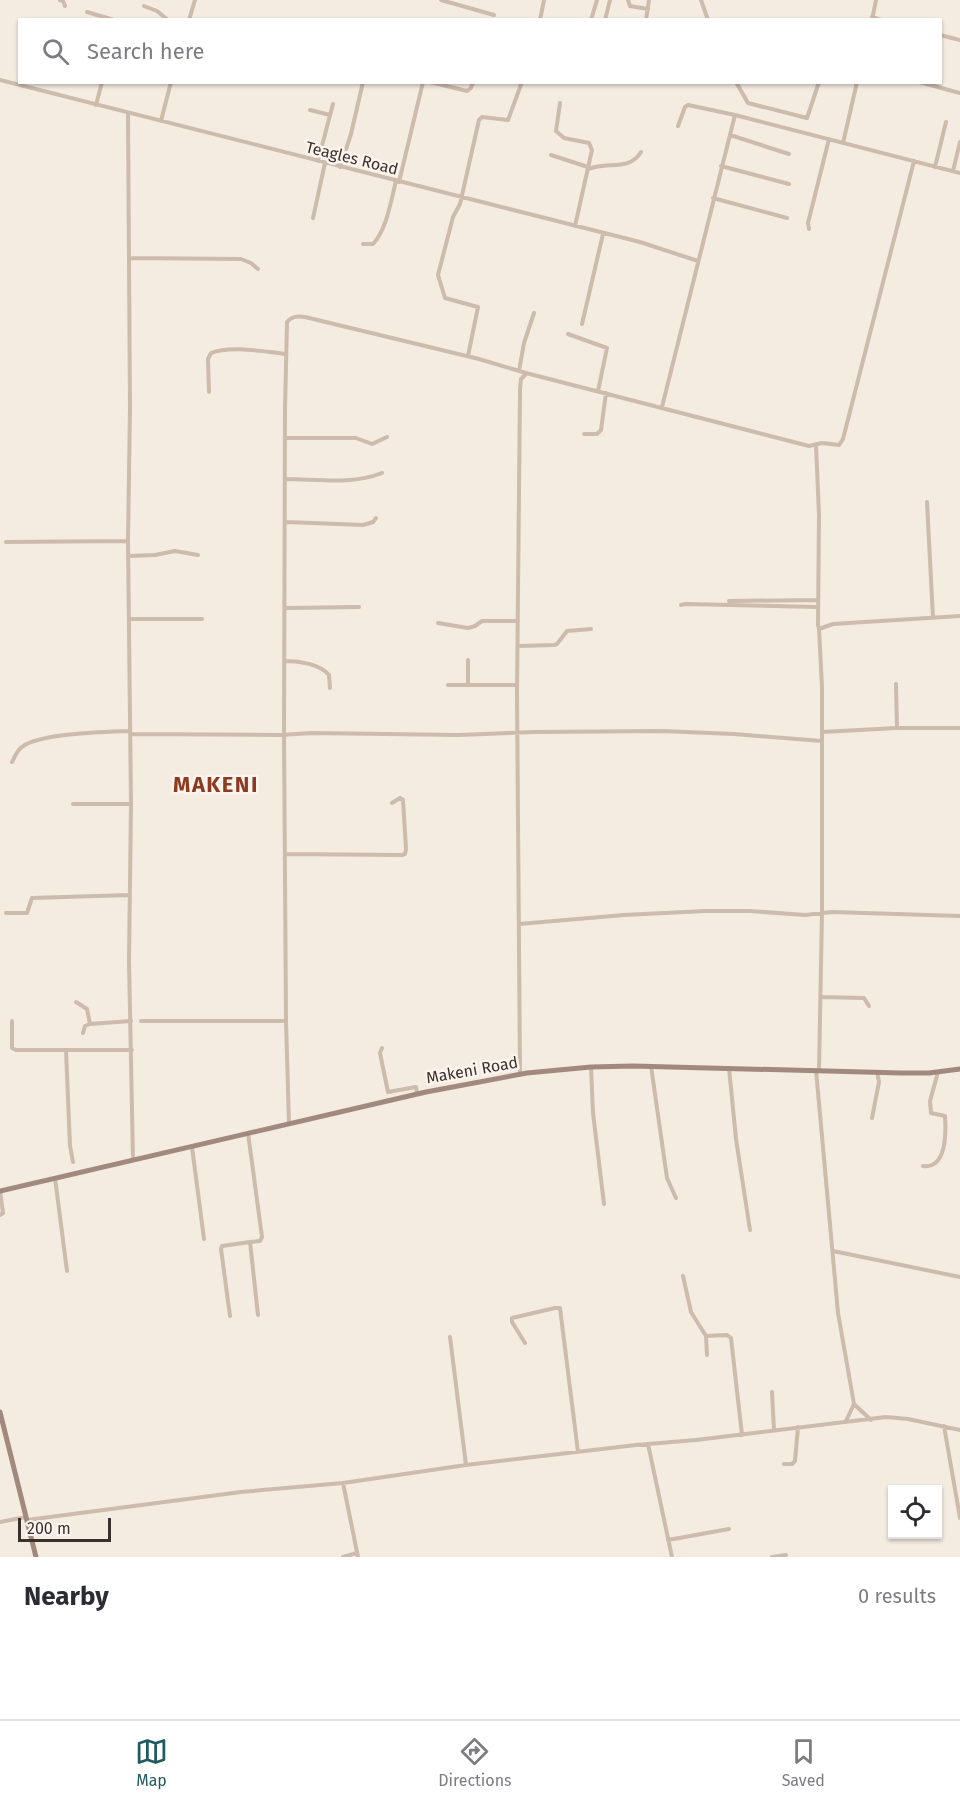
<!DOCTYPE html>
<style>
:root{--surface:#fff;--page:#f2f2f3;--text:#2b2b33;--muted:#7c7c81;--line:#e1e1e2;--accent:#1f5a5e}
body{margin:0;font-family:"Fira Sans",sans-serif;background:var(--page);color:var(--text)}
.controls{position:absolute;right:18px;bottom:18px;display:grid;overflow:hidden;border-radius:0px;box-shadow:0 2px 4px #0004}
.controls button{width:54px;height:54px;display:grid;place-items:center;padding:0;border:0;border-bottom:2px solid var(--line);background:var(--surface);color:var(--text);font:30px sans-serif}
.scale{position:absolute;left:18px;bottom:15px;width:93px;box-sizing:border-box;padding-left:6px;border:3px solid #3b302b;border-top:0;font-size:16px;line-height:21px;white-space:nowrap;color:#3b302b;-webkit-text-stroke:4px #fbf5ee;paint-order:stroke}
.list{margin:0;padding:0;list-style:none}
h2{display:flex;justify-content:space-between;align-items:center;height:78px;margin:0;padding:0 24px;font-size:26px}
h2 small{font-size:20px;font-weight:400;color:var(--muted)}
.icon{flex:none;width:33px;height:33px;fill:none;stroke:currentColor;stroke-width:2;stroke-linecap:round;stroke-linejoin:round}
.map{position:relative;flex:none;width:960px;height:1557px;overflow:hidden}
.search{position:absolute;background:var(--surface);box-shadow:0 2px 4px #0004;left:18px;right:18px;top:18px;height:66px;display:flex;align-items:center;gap:15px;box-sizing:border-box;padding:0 21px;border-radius:0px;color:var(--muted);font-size:22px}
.sheet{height:162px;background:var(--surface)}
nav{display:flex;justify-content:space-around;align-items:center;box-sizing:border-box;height:84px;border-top:2px solid var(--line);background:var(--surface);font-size:16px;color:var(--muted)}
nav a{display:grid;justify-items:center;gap:3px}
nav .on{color:var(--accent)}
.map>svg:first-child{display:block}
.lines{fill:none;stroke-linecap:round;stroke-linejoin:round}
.street{stroke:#cdbbac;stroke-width:4}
.secondary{stroke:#a18a7d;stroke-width:5}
.labels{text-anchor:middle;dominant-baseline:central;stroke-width:5;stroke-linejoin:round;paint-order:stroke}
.street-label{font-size:16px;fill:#3b302b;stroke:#fbf5ee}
.district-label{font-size:22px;font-weight:bold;letter-spacing:1.5px;fill:#8c3b22;stroke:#fbf5ee}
</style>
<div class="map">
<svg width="960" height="1557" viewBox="0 0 960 1557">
<rect width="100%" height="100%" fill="#f4ebe1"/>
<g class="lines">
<path class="street" d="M60 0 63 1 65 6
M441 0 494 15
M628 0 630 6 648 9
M701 0 708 20
M144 6 157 11 168 20
M87 12 114 20
M872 17 881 20
M189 20 195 0
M540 20 544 0
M591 20 597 0
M605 20 610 0
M646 20 649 0
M872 20 876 0
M940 35 960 40
M0 80 640 242 698 261
M430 82 467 91 471 88 473 82
M736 82 748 103 807 118 819 82
M919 82 960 93
M560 103 556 131 564 138 589 143 592 150 575 226
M96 105 102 82
M310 110 330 115
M128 113 130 408 128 541 131 804 129 961 133 1160
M161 121 171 82
M678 126 685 107 688 105 735 115
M730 135 789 154
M843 143 857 82
M551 155 588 167
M318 161 333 104
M721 166 789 184
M340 167 351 134 363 82
M935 167 946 122
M589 169C607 161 629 172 641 152
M953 171 960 142
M399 182 423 82
M713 198 787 218
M313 218 325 163
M809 229 808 223 829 139
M363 244H373C387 229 391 200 396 181
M129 258 241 259 251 263 258 269
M582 324 603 234
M568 334 607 348 598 391
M468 356 478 307 445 298 438 275 453 217 460 204 479 120 482 117 508 120 522 82
M519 371 524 343 534 313
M209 392 208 359 211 353C231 345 265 352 286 354
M662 407 735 115 960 173
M584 434H597L601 430 606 393
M286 438H356L372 444 387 437
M816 445 819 515 818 625 819 629
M286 479C317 479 352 485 382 473
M927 502 933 618
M286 522 363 525 373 522 376 518
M6 542 128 541
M128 556 155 555 175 551 198 555
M729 601 818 600
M681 605 686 604 818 607
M286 608 359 607
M129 619H202
M438 623 468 628 475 626 482 621H518
M518 646 554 645 557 644 567 631 591 629
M286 661C299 661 320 664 329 675L330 688
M896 684 897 728
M448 685H517
M468 685V660
M822 732 897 728H960
M130 734 281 735 312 733 459 735 534 732 662 731 734 734 822 741
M12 762C15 757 17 750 22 747 39 733 107 732 130 731
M73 804H131
M286 854 402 855 405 854 406 849 403 800 400 798 392 803
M6 913H27L32 898 129 895
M519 924 624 915 705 911H750L805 915 832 912 960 916
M821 997 864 998 869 1006
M76 1002 87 1009 90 1024
M12 1021V1048L16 1050H132
M141 1021H286
M83 1033 85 1026 90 1024 131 1021
M382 1048 380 1053 388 1092 416 1087 417 1094
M66 1050 70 1146 73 1162
M651 1066 667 1178 676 1198
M591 1067 593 1113 604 1204
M729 1068 736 1139 750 1230
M816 1070 838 1313 854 1404 846 1421
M819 1070 822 913V687L819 629 833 624 960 616
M520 1074 517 693 520 390 521 379 526 374
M872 1118 879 1082 877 1072
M289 1124 286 1021 284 734 285 409 287 322C292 316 298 316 305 317L479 359 526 373 809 446 822 443 839 445 843 439 914 161
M248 1133 262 1237 260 1241 250 1242 258 1315
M192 1147 204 1239
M923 1166C947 1169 946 1132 945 1116L931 1113 930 1101 938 1072
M55 1178 67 1271
M0 1215 3 1213 0 1191
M833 1251 960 1277
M683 1276 691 1312 706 1336 707 1355
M230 1316 221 1249 222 1246 250 1242
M706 1336 727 1335 731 1338 742 1435
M450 1337 466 1465
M525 1343 512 1322V1318L555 1308H560L578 1452
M772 1392 774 1430
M855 1405 871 1420
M944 1426 960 1518
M648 1444 672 1557
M784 1464H792L795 1461 798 1427
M343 1483 358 1557
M27 1520 241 1492 343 1483 466 1465 636 1445 696 1440 886 1417 908 1419 960 1430
M0 1522 26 1517
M668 1540 729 1529
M343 1557 357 1553
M772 1557 786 1555"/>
<path class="secondary" d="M0 1191 426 1092 527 1073 591 1067 633 1066 901 1073H929L960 1069
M0 1412 36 1557"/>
</g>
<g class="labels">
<g class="street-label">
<text transform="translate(352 158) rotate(14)">Teagles Road</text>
<text transform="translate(472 1070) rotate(-10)">Makeni Road</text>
</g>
<g class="district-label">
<text x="216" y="784">MAKENI</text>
</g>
</g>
</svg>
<div class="controls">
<button><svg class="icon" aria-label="locate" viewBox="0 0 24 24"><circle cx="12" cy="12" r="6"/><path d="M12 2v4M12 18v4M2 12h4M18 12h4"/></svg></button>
</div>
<div class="scale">200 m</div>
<div class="search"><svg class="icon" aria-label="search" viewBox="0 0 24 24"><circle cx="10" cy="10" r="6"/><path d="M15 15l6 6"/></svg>Search here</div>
</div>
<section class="sheet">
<h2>Nearby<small>0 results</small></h2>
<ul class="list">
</ul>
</section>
<nav>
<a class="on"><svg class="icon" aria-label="map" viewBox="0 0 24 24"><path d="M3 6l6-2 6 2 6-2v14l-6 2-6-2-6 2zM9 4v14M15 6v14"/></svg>Map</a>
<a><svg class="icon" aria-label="directions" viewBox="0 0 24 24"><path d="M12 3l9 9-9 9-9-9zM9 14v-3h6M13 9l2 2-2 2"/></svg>Directions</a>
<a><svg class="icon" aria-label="saved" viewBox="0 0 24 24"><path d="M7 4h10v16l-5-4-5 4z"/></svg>Saved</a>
</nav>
